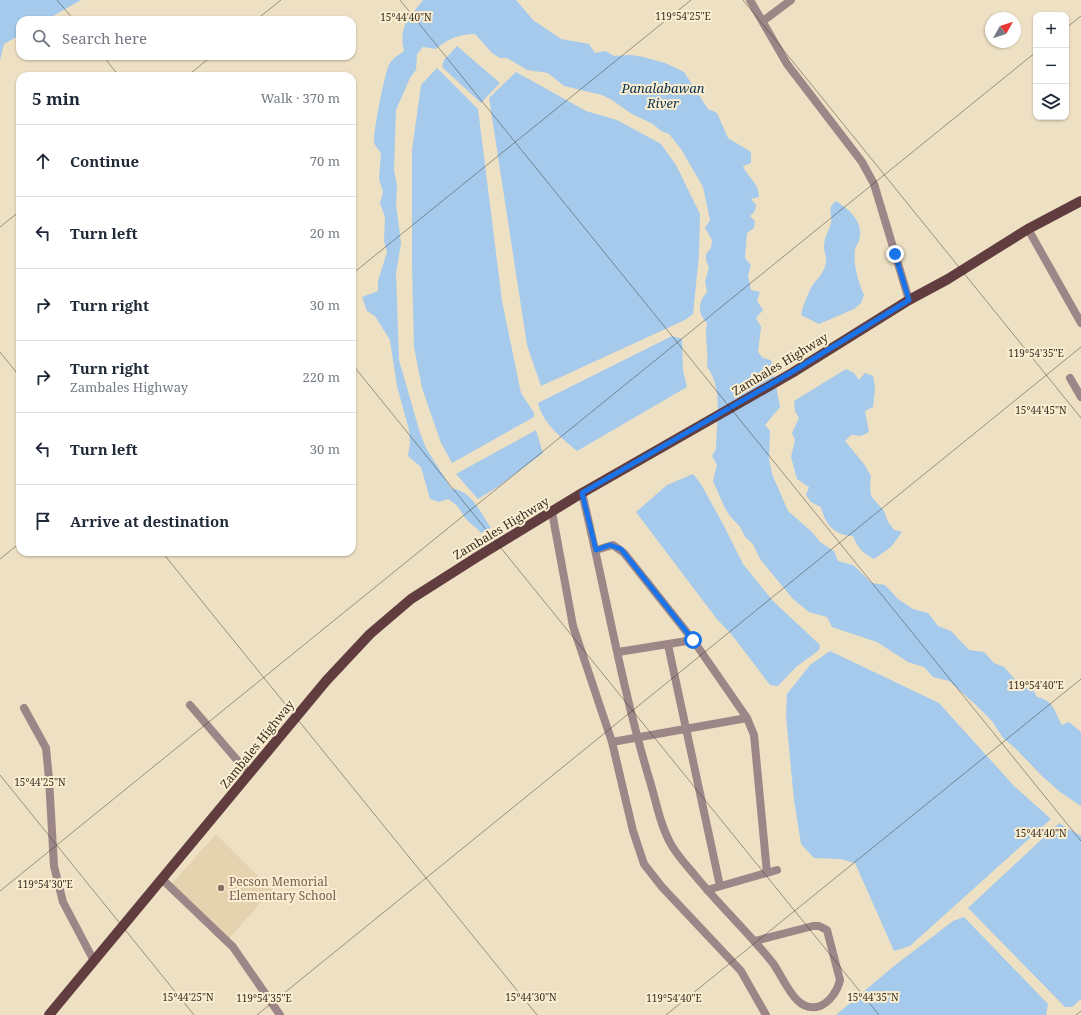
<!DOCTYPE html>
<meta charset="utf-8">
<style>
:root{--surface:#fff;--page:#f6f6f7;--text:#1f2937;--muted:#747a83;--line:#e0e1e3}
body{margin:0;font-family:"Noto Serif",serif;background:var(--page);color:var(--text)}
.controls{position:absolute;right:12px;top:12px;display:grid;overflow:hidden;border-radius:8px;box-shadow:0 1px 3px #0004}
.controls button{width:36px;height:36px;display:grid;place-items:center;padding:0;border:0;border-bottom:1px solid var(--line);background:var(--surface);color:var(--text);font:20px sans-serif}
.compass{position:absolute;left:985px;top:12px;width:36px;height:36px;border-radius:50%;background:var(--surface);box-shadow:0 1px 3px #0004;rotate:51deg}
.stop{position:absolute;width:12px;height:12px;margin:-9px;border:3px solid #1a73e8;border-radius:50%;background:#fff}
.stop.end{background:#1a73e8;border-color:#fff;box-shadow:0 1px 4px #0008}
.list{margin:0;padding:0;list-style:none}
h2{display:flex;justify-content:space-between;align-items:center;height:52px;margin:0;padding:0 16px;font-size:17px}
h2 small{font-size:13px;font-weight:400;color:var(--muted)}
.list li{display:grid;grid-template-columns:26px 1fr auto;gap:12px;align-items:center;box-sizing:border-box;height:72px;padding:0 16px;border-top:1px solid var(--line)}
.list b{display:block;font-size:15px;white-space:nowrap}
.list p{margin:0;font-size:13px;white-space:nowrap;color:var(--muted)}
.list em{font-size:13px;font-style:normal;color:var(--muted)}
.icon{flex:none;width:22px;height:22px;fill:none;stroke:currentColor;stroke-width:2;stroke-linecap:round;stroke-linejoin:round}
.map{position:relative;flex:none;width:1081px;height:1015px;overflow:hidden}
.search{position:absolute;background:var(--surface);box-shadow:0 1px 3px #0004;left:16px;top:16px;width:340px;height:44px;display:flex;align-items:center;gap:10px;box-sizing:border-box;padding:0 14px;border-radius:12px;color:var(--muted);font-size:15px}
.panel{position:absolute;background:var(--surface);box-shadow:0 1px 3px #0004;left:16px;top:72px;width:340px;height:484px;border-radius:12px}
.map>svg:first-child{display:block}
.built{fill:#e5d3af}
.water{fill:#a5caec}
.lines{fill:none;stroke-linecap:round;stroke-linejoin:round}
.street{stroke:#9d8687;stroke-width:8}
.primary{stroke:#623d40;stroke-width:10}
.route{stroke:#1a73e8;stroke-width:5}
.ticks{fill:none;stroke:#363025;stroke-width:1;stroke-opacity:0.45}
.education-dot{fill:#8d6e63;stroke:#fbedd0;stroke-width:1.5}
.labels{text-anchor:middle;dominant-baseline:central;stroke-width:4;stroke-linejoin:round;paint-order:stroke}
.street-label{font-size:12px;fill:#363025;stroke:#fbedd0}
.education-label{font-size:12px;fill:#785e54;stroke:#fbedd0;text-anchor:start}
.water-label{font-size:13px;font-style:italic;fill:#073252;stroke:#fbedd0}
.ticks-label{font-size:10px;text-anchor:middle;fill:#363025;stroke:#fbedd0;stroke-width:4;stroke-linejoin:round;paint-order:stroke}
</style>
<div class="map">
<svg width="1081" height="1015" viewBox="0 0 1081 1015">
<rect width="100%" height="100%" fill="#eee0c3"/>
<path class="built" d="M216 834 272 890 227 941 170 886Z"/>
<path class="water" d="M0 0H81L46 20H20V35L4 44 0 60Z
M423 0H516L533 20 561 39 589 44 595 53 606 51 614 56 631 55 643 57 665 63 684 72 708 109 717 113 728 138 751 152V163L743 166C748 178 759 183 759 197L751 199 756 205 755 211 750 216 755 221 754 228 747 233 745 258 751 265 748 275 751 290 760 292 757 301 763 310 756 318 761 327 758 352 763 358 771 360 780 407 765 425 770 431 769 459 772 474 788 511 812 532 820 542 834 551 838 561 853 565 872 583 885 585 898 599 913 609 928 613 938 626 951 631 969 650 984 652 994 663 1004 667 1021 686 1033 690 1037 697C1055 701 1054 712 1062 725L1069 722 1081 732V806L1060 792 1042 776 1015 748 1003 738 992 721 975 704 949 681 933 677 924 667 908 662 877 642 832 627 827 617 809 612 793 599 760 559 753 544 745 537 740 527 729 515 724 506 713 481 717 465 712 456 716 449C716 423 724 389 707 367 709 352 704 337 707 323 697 313 698 302 707 292L705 281 709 267 706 261V254L711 248 712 240 705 228 710 220 703 187 681 149 669 134 661 131 653 124 632 114 612 100 602 95 564 86 548 73 527 70 507 58H500L492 53 475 34C460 34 447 39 436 49L423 47 417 54 416 70 410 78 396 110 394 170 397 186 396 204 401 243 396 273 399 360 420 433 426 448 451 488C473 492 479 511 491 528L481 533C477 527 471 525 467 520 458 509 462 508 448 499L439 502 430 499 421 467 408 456 410 444 409 430 397 386 390 340 375 316 367 311 362 297 378 291V281L387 252 384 241 385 217 380 203 383 192 379 179 381 153C379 150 375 146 374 142 373 133 385 70 390 63 393 58 400 54 404 51 398 26 409 18 423 0Z
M457 46 500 83 481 103 442 67 444 60Z
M437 68 478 109 502 301 521 393 534 413V417L452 463 441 443 422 388 414 347 412 266V150L421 85Z
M516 72 586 111 617 120 661 144 676 165 700 214 699 255 693 314 685 320 541 386 527 345 489 98Z
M836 201C851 211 864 222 859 241 858 244 856 246 855 249 853 264 858 282 864 295L861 303 854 309 819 324 801 315C803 305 807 296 812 286 817 279 825 272 826 262 827 258 824 252 824 247 824 235 829 232 831 223 833 213 826 209 836 201Z
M672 336 682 339 683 371 687 387 577 451C561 437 543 424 538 403Z
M846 369 854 373 859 380 865 373 873 376 875 389 873 407 865 411 869 432 861 436 851 435 845 441 864 464 871 476 870 486 871 496 884 511 888 522 894 530 902 532 891 547 874 559C862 553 858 548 853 536 834 535 825 524 821 507L811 502 806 495 809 487 797 479 791 457 795 440 792 433 799 418 795 411 794 401Z
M536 430 543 453 499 486 478 499 456 474Z
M693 474 701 484 724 526 743 564 773 601 820 645 819 650 796 667 778 686 770 685 732 635 716 618 636 512 667 485Z
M830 651 939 703 1014 786 1051 819 910 946 894 951 855 863 840 859 814 858 801 844 794 800 786 716 787 694 810 665Z
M1059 823 1081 836V999L1072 1007H1065L968 908Z
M964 917 1048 1004 1046 1015H836L894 966 953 921Z"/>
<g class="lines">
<path class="street" d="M750 0 787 64 862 162 874 184 909 300
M763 21 791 0
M1028 229 1081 323
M1070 378 1081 397
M582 493C605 588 621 685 649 778 656 800 660 826 672 846 678 856 686 865 693 873 718 904 747 931 772 962 784 977 795 1015 820 1006 830 1002 838 990 840 980L827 930 819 926H813L755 941
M552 512 573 626 612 742 633 831 644 864 662 887 741 971 766 1015
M596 550 613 545 624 553 693 640 747 718 754 735 767 873
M668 645 720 886
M618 652 693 640
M190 705 249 774
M24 708 46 748 49 779 54 866 63 902 94 961
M612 742 747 718
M163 880 233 947 280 1015
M707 890 777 870"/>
<path class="primary" d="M49 1015 326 681 370 634 411 599 477 557 582 493 792 373 909 300 948 279 1028 229 1081 201"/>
</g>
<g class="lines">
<path class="route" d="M693 640 621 549 610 545 596 550 582 493 792 372 909 300 895 254"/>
</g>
<path class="ticks" d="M57 0 74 20M400 0 1081 841M743 0 1081 418M256 20 281 0M1066 28 1081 16M103 56 119 76M187 76 212 56M0 227 20 211M352 274 691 0M0 352 20 377M352 364 879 1015M162 552 537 1015M0 559 20 543M0 775 194 1015M0 891 1036 52M257 1015 1081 347M666 1015 1081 679M1076 1015 1081 1011"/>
<circle class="education-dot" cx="221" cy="888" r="4"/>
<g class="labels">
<g class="street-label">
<text transform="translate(780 364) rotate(-31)">Zambales Highway</text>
<text transform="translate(501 528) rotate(-31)">Zambales Highway</text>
<text transform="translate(257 744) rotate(-51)">Zambales Highway</text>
</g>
<g class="education-label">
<text x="229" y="881">Pecson Memorial<tspan x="229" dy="14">Elementary School</tspan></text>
</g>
<g class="water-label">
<text x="663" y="88">Panalabawan<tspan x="663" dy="15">River</tspan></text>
</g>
</g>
<g class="ticks-label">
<text x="683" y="20">119°54'25"E</text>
<text x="406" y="21">15°44'40"N</text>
<text x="1036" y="357">119°54'35"E</text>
<text x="1041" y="414">15°44'45"N</text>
<text x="1036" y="689">119°54'40"E</text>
<text x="40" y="786">15°44'25"N</text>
<text x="1041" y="837">15°44'40"N</text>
<text x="45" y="888">119°54'30"E</text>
<text x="188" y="1001">15°44'25"N</text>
<text x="531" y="1001">15°44'30"N</text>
<text x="873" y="1001">15°44'35"N</text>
<text x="264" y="1002">119°54'35"E</text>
<text x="674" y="1002">119°54'40"E</text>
</g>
</svg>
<div class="controls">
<button>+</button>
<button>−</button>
<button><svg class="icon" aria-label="layers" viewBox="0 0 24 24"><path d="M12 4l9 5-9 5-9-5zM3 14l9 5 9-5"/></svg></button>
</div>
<svg class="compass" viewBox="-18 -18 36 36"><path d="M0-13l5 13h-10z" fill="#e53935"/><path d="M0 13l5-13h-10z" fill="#747a83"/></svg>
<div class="stop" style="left:693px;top:640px"></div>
<div class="stop end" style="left:895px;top:254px"></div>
<div class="search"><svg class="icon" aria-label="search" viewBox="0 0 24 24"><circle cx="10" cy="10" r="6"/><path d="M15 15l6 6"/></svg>Search here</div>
<section class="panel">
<h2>5 min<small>Walk · 370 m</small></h2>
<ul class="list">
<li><svg class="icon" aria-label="ahead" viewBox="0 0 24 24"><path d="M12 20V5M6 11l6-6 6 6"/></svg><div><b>Continue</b></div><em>70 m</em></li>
<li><svg class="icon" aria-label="left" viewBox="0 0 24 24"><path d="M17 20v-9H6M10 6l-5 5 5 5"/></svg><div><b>Turn left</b></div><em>20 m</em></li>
<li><svg class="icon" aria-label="right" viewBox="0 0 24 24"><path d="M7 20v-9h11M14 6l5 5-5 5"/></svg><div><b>Turn right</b></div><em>30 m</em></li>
<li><svg class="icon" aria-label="right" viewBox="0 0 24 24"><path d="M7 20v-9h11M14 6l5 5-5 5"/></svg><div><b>Turn right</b><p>Zambales Highway</p></div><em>220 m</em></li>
<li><svg class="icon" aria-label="left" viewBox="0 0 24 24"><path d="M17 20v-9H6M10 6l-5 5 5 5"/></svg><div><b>Turn left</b></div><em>30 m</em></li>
<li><svg class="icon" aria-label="arrive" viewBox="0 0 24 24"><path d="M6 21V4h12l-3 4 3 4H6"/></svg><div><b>Arrive at destination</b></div></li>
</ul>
</section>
</div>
